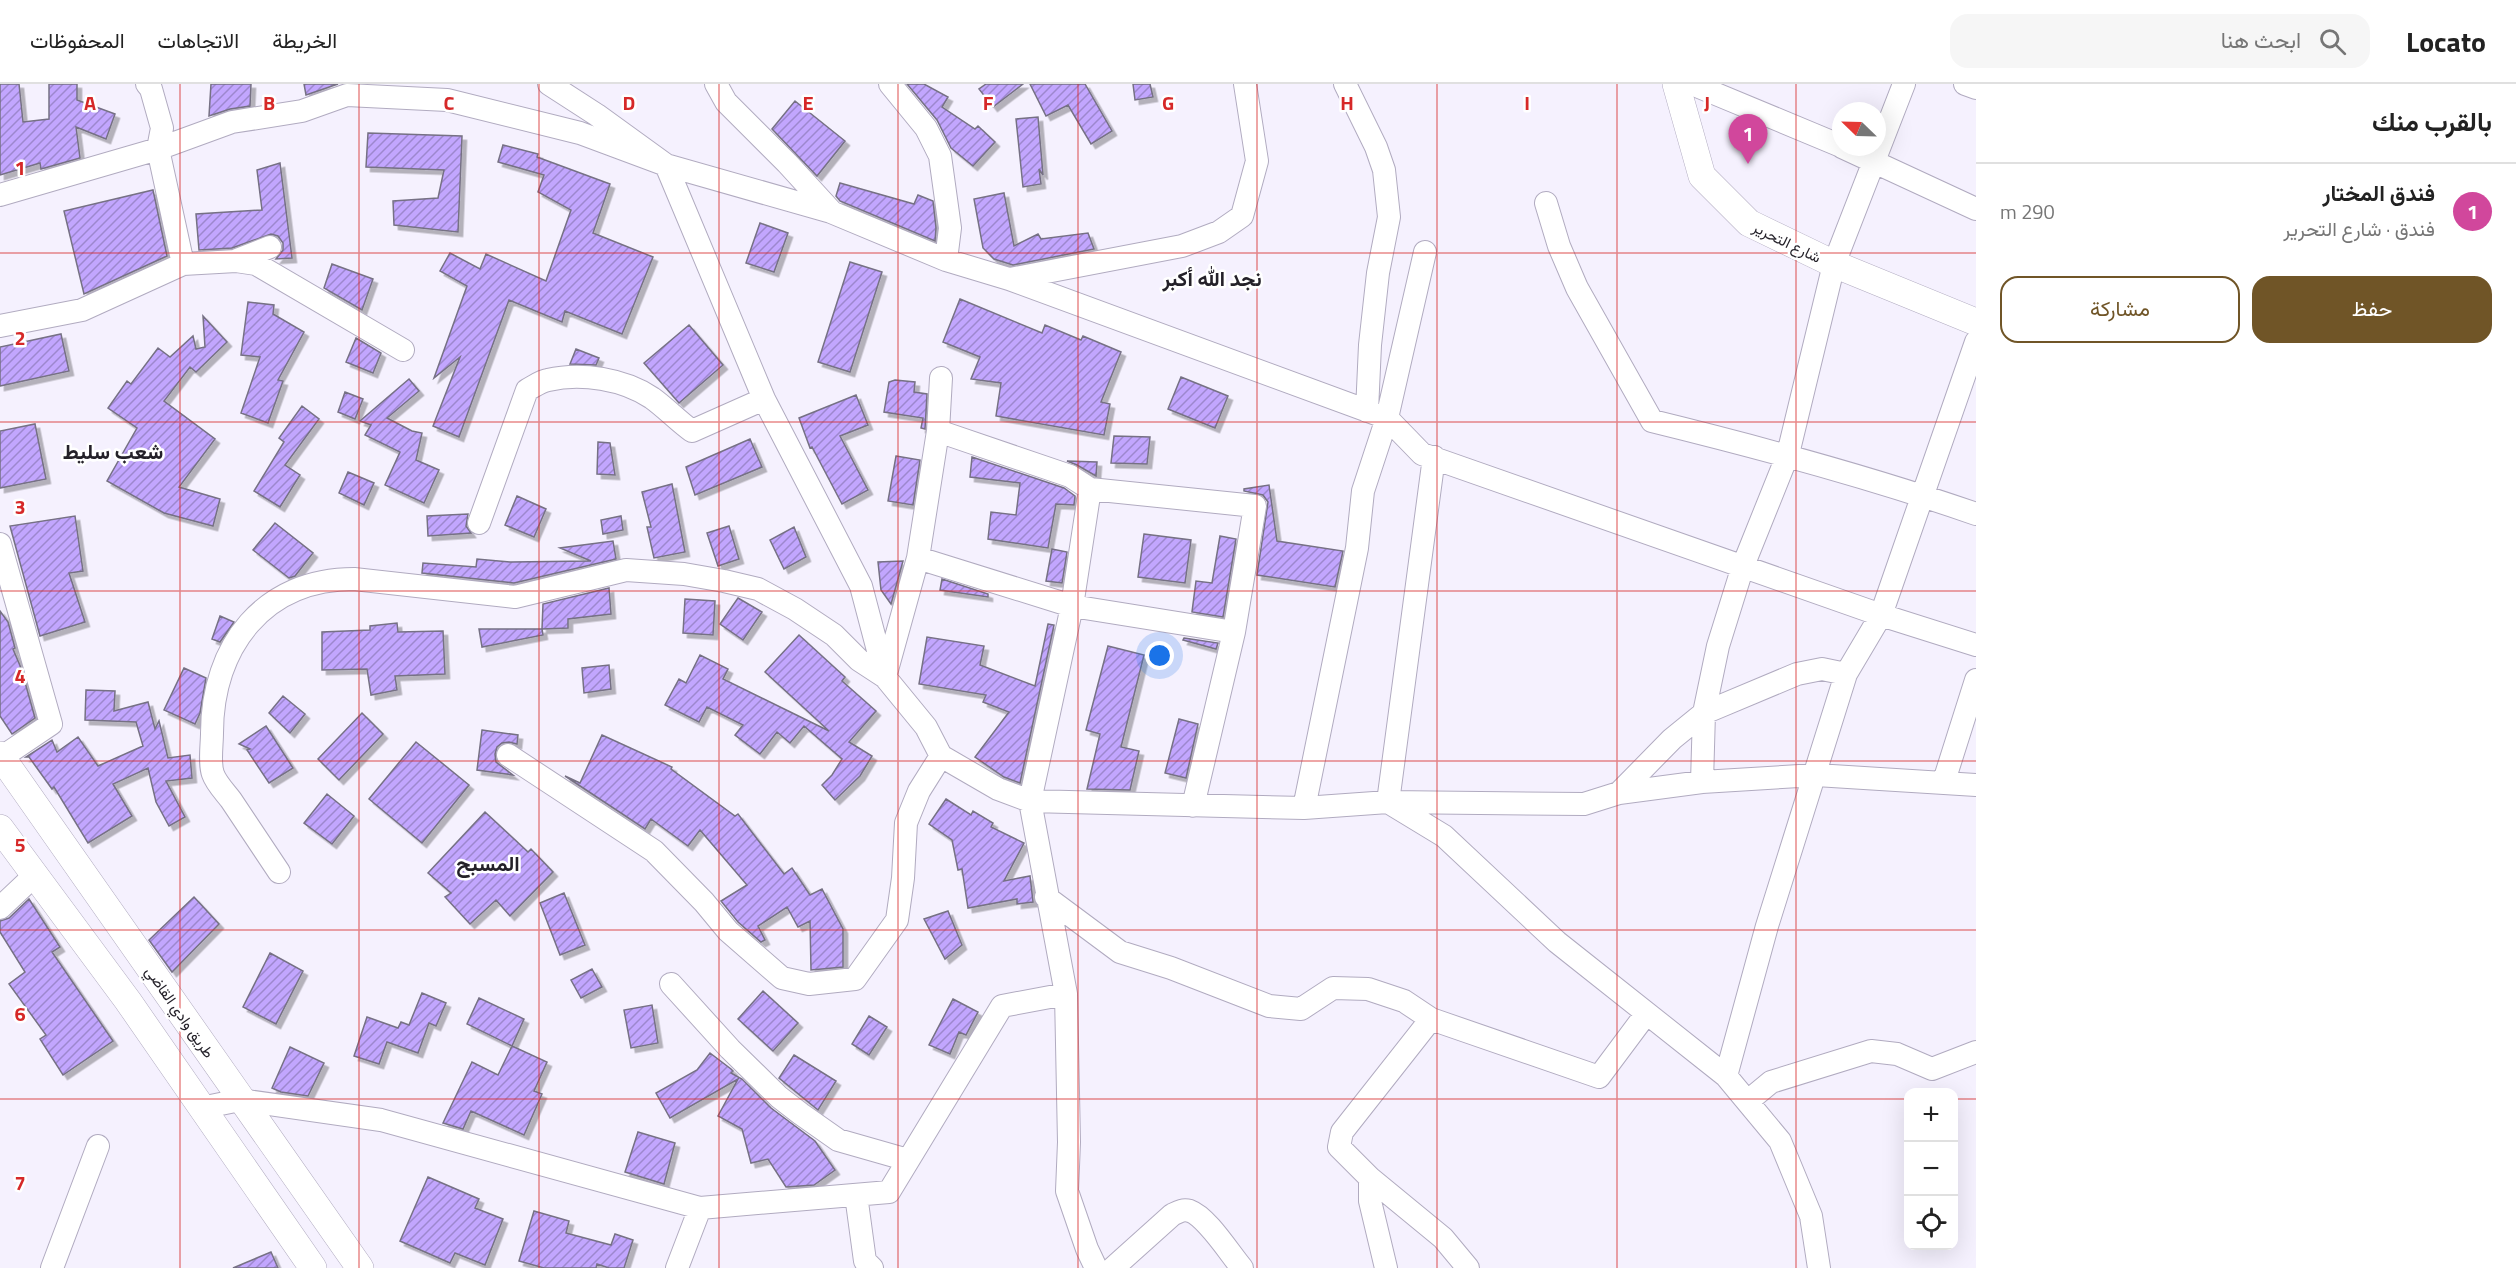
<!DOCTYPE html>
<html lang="ar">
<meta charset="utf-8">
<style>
:root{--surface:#fff;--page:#f6f6f6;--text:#222;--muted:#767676;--line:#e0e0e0;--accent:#705527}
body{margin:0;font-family:"Titillium Web",Vazirmatn,sans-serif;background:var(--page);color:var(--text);direction:rtl}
.controls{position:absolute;right:18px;bottom:18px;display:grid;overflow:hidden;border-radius:12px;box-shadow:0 6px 24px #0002}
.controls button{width:54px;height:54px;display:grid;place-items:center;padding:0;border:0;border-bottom:2px solid var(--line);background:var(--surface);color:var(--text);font:30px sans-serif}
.compass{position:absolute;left:1832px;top:18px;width:54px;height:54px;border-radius:50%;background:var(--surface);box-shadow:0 6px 24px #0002;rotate:293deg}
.you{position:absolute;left:1160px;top:572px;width:21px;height:21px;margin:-15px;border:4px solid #fff;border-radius:50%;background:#1a73e8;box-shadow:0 0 0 9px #1a73e833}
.badge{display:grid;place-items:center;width:39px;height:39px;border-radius:50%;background:var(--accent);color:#fff;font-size:20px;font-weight:700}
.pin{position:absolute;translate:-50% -50px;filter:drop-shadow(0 2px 3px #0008)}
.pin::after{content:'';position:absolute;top:32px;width:21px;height:18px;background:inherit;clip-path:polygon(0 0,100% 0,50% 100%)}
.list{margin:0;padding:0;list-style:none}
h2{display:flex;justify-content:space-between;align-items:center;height:78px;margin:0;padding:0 24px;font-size:26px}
h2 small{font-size:20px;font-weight:400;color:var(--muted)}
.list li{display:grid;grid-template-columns:39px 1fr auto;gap:18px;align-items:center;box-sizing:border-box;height:96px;padding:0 24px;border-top:2px solid var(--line)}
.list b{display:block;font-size:22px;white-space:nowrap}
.list p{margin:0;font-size:20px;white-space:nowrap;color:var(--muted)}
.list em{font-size:20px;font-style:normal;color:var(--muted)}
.actions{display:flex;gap:12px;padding:18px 24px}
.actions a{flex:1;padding:14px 0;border:2px solid var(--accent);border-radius:18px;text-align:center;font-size:21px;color:var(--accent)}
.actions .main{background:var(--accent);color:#fff}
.icon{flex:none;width:33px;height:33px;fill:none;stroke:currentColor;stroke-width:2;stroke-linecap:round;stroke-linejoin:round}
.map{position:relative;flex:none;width:1976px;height:1184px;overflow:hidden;direction:ltr}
header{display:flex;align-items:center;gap:36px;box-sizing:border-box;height:84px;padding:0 30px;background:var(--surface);border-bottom:2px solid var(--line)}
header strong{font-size:28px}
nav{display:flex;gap:33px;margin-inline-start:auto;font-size:21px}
.search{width:420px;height:54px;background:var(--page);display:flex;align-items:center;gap:15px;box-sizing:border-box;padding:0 21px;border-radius:18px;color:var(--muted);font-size:22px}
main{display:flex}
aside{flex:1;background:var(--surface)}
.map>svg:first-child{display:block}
.building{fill:url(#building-hatch);stroke:#767184;stroke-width:1.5;filter:url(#shadow)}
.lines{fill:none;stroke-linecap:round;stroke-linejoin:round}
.minor-casing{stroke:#b1abc0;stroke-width:24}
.major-casing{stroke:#b1abc0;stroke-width:28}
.minor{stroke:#fff;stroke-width:22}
.major{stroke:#fff;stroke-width:27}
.grid{fill:none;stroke:#d62828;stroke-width:1.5;stroke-opacity:0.55}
.labels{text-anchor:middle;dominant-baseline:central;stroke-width:5;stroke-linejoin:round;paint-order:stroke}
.street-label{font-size:15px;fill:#242129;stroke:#fff}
.district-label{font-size:21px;font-weight:bold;fill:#242129;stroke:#fff}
.grid-label{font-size:20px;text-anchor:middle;font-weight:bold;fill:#d62828;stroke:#fff;stroke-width:5;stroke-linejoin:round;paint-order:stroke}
</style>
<header>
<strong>Locato</strong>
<div class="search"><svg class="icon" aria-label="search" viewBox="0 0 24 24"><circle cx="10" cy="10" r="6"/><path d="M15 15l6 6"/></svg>ابحث هنا</div>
<nav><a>الخريطة</a><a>الاتجاهات</a><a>المحفوظات</a></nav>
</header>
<main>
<aside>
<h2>بالقرب منك<small></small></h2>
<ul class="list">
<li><span class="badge" style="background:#d1479c">1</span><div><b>فندق المختار</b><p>فندق · شارع التحرير</p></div><em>290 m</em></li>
</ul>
<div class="actions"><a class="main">حفظ</a><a>مشاركة</a></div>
</aside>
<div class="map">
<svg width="1976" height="1184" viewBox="0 0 1976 1184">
<defs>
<pattern id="building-hatch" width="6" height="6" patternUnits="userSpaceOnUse" patternTransform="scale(1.5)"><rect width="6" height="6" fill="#c2a6fe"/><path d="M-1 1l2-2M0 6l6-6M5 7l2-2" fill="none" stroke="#9d87ce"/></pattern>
<filter id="shadow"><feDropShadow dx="4.5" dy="4.5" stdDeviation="0" flood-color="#0004"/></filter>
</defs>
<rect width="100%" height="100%" fill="#f5f1fe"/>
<path class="building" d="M0 0H19L23 38 49 35V0H77V16L115 30 106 55 76 43 80 74 41 85 40 79 0 91Z
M211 0H251L250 22 230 25 209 32Z
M304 0H338L306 11Z
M907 0H924L948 13 942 23 975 45 978 42 995 58 973 82 951 64 937 36Z
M986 0H1023L993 23 979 5Z
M1030 0H1085L1112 47 1091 60 1068 21 1046 32Z
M1133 0H1150L1153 13 1135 16Z
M795 17 845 57 817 92 772 45Z
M1038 33 1043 91 1039 85 1041 100 1023 103 1016 35Z
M368 49 462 52 458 148 394 141 393 117 438 114 444 86 366 83Z
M503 61 538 70 537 73 610 100 593 149 653 173 622 250 565 227 562 238 509 216 459 353 433 342 460 273 434 294 467 202 440 187 450 169 480 185 486 170 546 197 571 126 538 108 544 91 498 78Z
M280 79 292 174 276 175 283 166V159L278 152 271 150 232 164 199 166 196 130 262 126 257 86Z
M840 99 914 120 918 111 933 117 936 144 935 157 840 117 836 112Z
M153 106 167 172 84 210 64 127Z
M1004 109 1014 162 1038 150 1041 155 1088 149 1094 165 1013 181 994 175 983 164 974 115Z
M760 139 788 149 774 188 746 179Z
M850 178 882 188 850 288 818 278Z
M332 180 373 195 362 226 324 204Z
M960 215 1042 249 1045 241 1081 256 1083 252 1121 268 1101 318 1110 320 1104 351 996 332 1001 299 971 295 980 273 943 258Z
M248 218 274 221 273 230 304 248 278 296 283 297 268 339 241 329 260 273 241 271Z
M203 232 227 258 196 288 190 283 164 317 215 355 179 403 220 415 213 442 164 429 107 397 137 344 108 324 127 297 131 300 158 264 170 273 193 252 196 265 205 263Z
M689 241 723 281 679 319 644 279Z
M61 250 69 287 0 302V263Z
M356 254 381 269 373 289 346 278Z
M576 265 599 274 596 281 570 280Z
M1181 293 1228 312 1215 344 1168 325Z
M409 295 419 307 387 334 412 347 422 349 416 376 439 386 424 419 385 401 400 368 365 351 371 341 360 337Z
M895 296 915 298 914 308 927 310 925 345 921 344 923 334 884 328 889 298Z
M345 308 363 315 355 335 338 328Z
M856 311 868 341 840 352 868 406 842 420 812 363 810 364 799 334Z
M302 322 319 335 285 381 300 391 280 423 254 407 284 358 279 354Z
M35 340 46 395 0 404V347Z
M1114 352 1150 353 1147 380 1111 379Z
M750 355 762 383 695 411 686 383Z
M598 358 610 359 615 391 597 390Z
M896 372 920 376 913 421 888 417Z
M972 373 1064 404 1075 412 1074 421 1056 420 1048 464 988 455 991 428 1016 431 1020 399 970 393Z
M1067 377 1097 378 1096 392 1077 381Z
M348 388 374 399 364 421 339 409Z
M672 400 685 468 654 474 647 443H651L642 408Z
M1269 401 1277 457 1343 467 1335 503 1257 491 1268 418 1263 411 1244 407V405Z
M517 412 546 425 534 453 505 441Z
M468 430 466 442 471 449 428 452 427 432Z
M75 432 83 487 69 489 85 538 40 552 10 442Z
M621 432 623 446 603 450 601 436Z
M275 439 313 469 295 492 289 494 253 466Z
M729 442 739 475 718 482 707 449Z
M794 443 806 473 784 485 770 456Z
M1144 450 1191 456 1185 499 1138 493Z
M1220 452 1236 455 1223 533 1192 528 1196 497 1212 499Z
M613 457 616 475 514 499 422 489 423 479 476 483 477 475 510 478 591 477 560 464Z
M1052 465 1067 468 1062 499 1046 497Z
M903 477 891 520 881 506 878 478Z
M942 495 988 510V513L940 506Z
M609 504 611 530 568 535V544L542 545 543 551 482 563 479 545H542L543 520Z
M738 514 762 528 743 556 720 540Z
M685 515 715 517 713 551 683 549Z
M0 527 8 538 15 564 13 565 21 584 35 634 12 650 0 632Z
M220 532 234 538 220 558 212 555Z
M397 539 398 548 443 547 445 590 395 592 397 606 371 611 367 585 322 586V548L370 546V542Z
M1048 540 1054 541 1020 699 1004 693 975 673 1009 628 983 618 986 611 919 600 927 553 984 562 980 581 1035 602Z
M799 551 845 593 842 597 876 627 849 658 872 672 860 692 835 716 822 701 832 691 842 675 804 642 790 659 777 648 760 670 735 651 743 641 707 623 699 638 665 621 679 595 686 599 700 571 728 585 723 595 829 647 765 588Z
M1184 554 1218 559 1216 565 1183 556Z
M1108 562 1144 571 1121 663 1139 667 1130 706 1087 705 1100 650 1086 646Z
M609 581 611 605 584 609 582 584Z
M184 584 206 594 200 629 195 640 164 626Z
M86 606 115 607 114 627 148 618 155 645 159 637 168 674 190 671 192 694 166 697 185 733 169 742 156 718 148 684 113 700 132 732 88 759 54 703 52 705 29 673H26L52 656 57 668 78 653 98 682 143 662 136 638 85 636Z
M283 612 305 630 290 649 269 629Z
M362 629 383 650 339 696 318 675Z
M1179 635 1198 640 1186 694 1165 689Z
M266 642 293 684 269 699 247 666 250 665 239 660Z
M482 646 518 651 517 660 509 658 502 659 497 663 495 670 496 678 513 691 477 686Z
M602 651 672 683 671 685 735 732 738 730 784 790 792 784 810 811 822 805 843 845V883L811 886 810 837 798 843 787 823 758 842 765 856 761 858 738 838 721 817 747 801 700 746 688 762 651 735 645 745 565 692 580 699Z
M416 658 469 701 422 759 369 715Z
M327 710 354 732 332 760 304 739Z
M946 715 971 731 973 727 993 739 991 743 1024 759 1004 797 1030 792 1033 818 1017 820V815L968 824 962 785 958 786 952 756 929 740Z
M485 728 528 768 531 765 553 788 510 832 496 816 470 840 445 813 451 809 428 789Z
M564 809 585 861 560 871 540 819Z
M194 813 219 840 172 888 149 856Z
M29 815 60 863 52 868 113 957 63 991 40 955 46 951 9 900 25 888 0 848V837L9 834Z
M948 827 962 861 945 875 924 835Z
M270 869 303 887 276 940 243 923Z
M592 885 602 903 581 914 571 896Z
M763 907 798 939 773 967 738 935Z
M422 909 446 919 436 942 429 939 418 969 387 958 379 980 354 972 367 933 398 944 401 938 409 941Z
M479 914 524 935 512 962 467 940Z
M953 915 978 928 966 951 959 948 950 970 929 961Z
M652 921 658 959 631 964 624 926Z
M869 932 887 943 869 971 852 960Z
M512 962 547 978 534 1007 542 1010 524 1051 471 1027 463 1045 443 1039 472 978 498 991Z
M290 963 324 979 308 1012 281 1008 272 1004Z
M710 969 731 985 733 987 731 989 742 995 771 1024 815 1057 835 1086 814 1101 786 1103 768 1075 751 1079 742 1045 718 1032 738 995 670 1034 656 1009 697 986Z
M794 971 836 997 818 1026 779 994Z
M638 1048 675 1059 664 1100 625 1088Z
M428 1093 479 1115 475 1124 503 1135 485 1181 455 1169 450 1179 400 1157Z
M534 1127 569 1137 566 1149 611 1161 615 1150 633 1156 624 1184H609L597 1180 596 1184H544L519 1177Z
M271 1168 278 1184H233Z"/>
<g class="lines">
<g class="minor-casing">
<path id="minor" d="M147 0 151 5 162 44 158 65 183 180
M549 0 597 31 666 81 831 128 946 176 1009 195 1387 334 1422 370 1881 531 1976 561
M716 0 726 18 787 79 831 127
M890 0 926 44 940 72 950 144 946 176
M1345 0 1376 63 1384 86 1389 133 1378 189 1370 261 1367 327
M1692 0 1841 62
M1965 0 1976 4
M1842 63 1976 125
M0 111 158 65 232 38 302 27 347 11 447 16 580 49 666 81 764 315 861 502 885 593 926 643 941 672 998 705 1030 717 1304 724 1388 718 1444 752 1557 858 1726 992 1780 1057 1811 1132 1819 1184
M1546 119 1559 162 1577 204 1652 337C1762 364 1870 393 1976 430
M237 176 270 163
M1010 195 1182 162 1219 148 1242 132 1257 77 1245 0
M0 242 82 226 183 180 236 177 256 180 403 266
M938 347 1070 392 1090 405 1255 422 1234 548 1193 722
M1434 373 1388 718 1584 720 1619 709 1702 698 1816 691 1976 701
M1090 405 1072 522 1030 717 1066 910 1069 1058 1067 1107 1087 1165 1096 1184
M479 439 527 306C533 303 541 297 548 296 581 288 624 295 652 314 666 324 678 337 692 347L764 315
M0 460 51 640 2 673
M918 474 1072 522 1234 548
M508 671 654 767 704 818 728 847 782 894 809 900 855 895 897 836 903 794 906 739 919 707 941 672
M1944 697 1976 596
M1702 698 1704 629 1718 562 1743 482 1788 370 1834 180 1904 0
M1619 709 1672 655 1704 629 1797 590 1822 585 1846 590
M1304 724 1357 464 1363 407 1387 334 1425 168
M279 788C263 764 247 740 231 716 225 708 216 699 213 690 209 679 212 661 212 649 212 562 264 495 354 495L515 513 626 486 684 490 724 497 758 505 795 525 834 551 859 576 885 593 918 474 938 347 941 294
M1046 813 1120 868 1171 884 1269 922 1301 925 1333 904 1368 905 1404 917 1431 935 1599 993 1646 930
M0 824 36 790
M671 900 730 965 779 1013 801 1030 838 1056 908 1076
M1431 935 1342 1048 1339 1063 1370 1094 1443 1154 1468 1184
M1726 992 1767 842 1846 590 1881 531 1976 258
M1748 1017 1771 998 1871 967 1897 970 1932 985 1976 968
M201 1024 240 1016 381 1036 700 1124 889 1108 1002 922 1066 910
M1370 1094V1117L1386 1184
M856 1111 865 1177 872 1184
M52 1184 98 1062
M677 1184 700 1124
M1113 1184 1172 1131C1178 1128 1182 1125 1190 1127 1207 1133 1230 1170 1242 1184"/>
</g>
<g class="major-casing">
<path id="major" d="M1676 0 1702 92 1749 139 1834 180 1976 238
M0 671 360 1184
M0 744 128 917 313 1184"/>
</g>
<use href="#minor" class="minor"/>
<use href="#major" class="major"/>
</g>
<path class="grid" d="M180 0V1184M359 0V1184M539 0V1184M719 0V1184M898 0V1184M1078 0V1184M1257 0V1184M1437 0V1184M1617 0V1184M1796 0V1184M0 169H1976M0 338H1976M0 507H1976M0 677H1976M0 846H1976M0 1015H1908M1954 1015H1976"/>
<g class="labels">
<g class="street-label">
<text transform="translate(1787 158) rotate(26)">شارع التحرير</text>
<text transform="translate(180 928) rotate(55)">طريق وادي القاضي</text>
</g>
<g class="district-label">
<text x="1212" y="194">نجد الله أكبر</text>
<text x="113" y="367">شعب سليط</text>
<text x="488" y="779">المسبح</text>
</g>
</g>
<g class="grid-label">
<text x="90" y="26">A</text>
<text x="269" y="26">B</text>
<text x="449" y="26">C</text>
<text x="629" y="26">D</text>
<text x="808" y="26">E</text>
<text x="988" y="26">F</text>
<text x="1168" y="26">G</text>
<text x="1347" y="26">H</text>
<text x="1527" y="26">I</text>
<text x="1707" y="26">J</text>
<text x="20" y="91">1</text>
<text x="20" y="261">2</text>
<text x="20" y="430">3</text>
<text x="20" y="599">4</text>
<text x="20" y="768">5</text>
<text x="20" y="937">6</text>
<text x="20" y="1106">7</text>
</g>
</svg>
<div class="controls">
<button>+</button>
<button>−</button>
<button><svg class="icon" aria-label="locate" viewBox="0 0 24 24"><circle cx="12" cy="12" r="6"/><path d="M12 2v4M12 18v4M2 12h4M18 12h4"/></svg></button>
</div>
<svg class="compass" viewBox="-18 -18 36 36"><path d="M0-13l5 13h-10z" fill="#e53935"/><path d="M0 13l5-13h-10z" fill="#767676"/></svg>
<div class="you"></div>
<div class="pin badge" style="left:1748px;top:80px;background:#d1479c">1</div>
</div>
</main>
